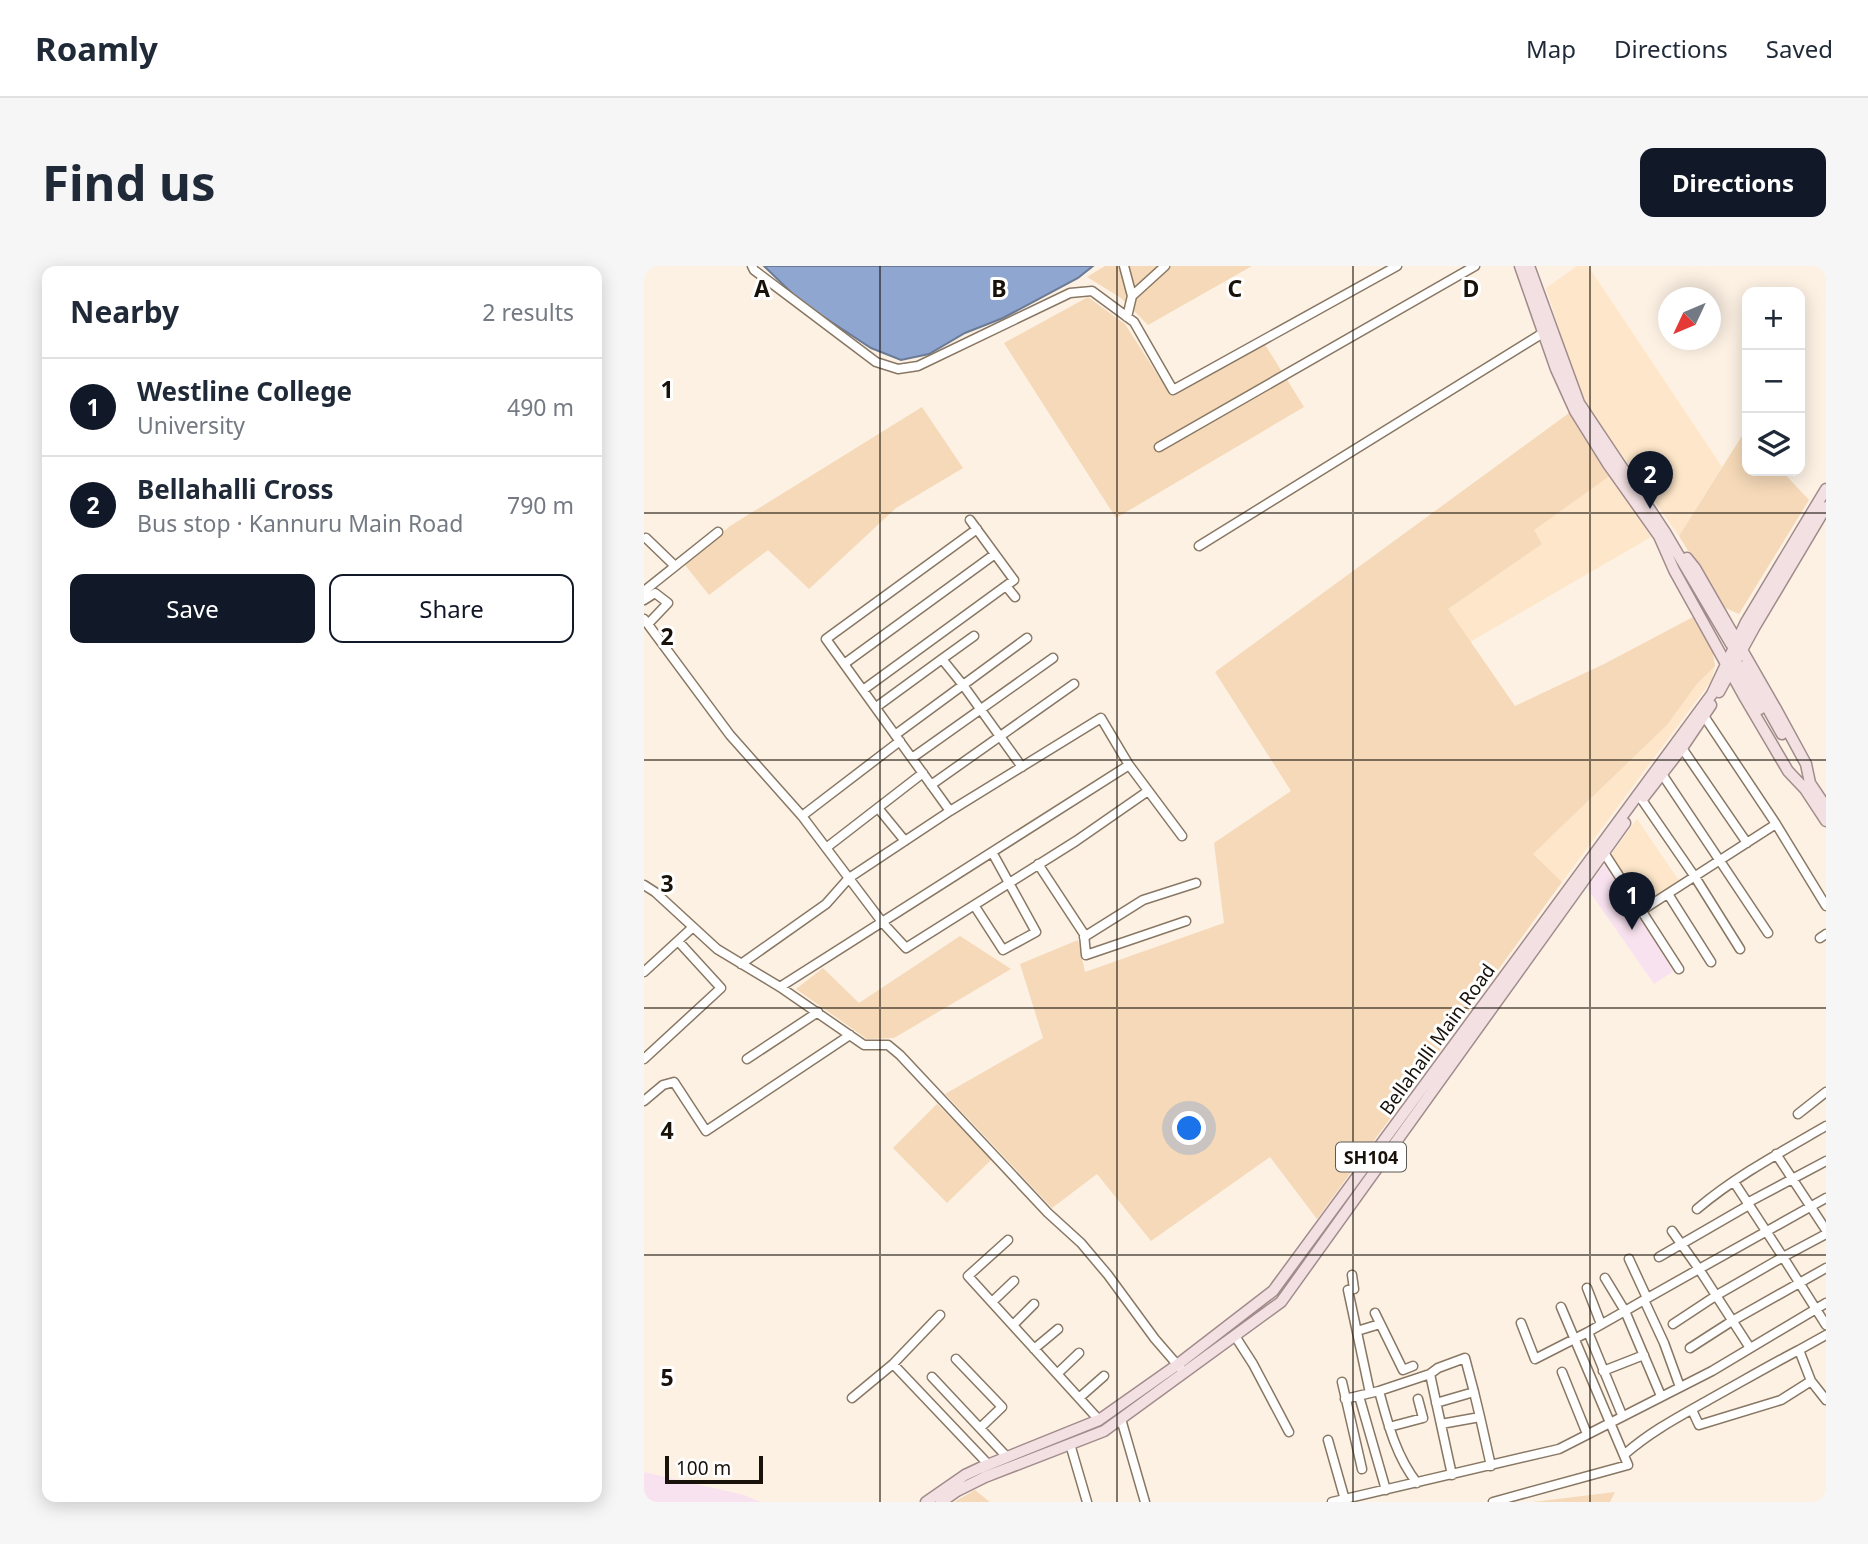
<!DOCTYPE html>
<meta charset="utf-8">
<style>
:root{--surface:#fff;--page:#f6f6f7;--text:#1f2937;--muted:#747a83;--line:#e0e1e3;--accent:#111827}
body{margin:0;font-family:"Noto Sans",sans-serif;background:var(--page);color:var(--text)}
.controls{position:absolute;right:21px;top:21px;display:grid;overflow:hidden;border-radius:14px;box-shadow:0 4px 18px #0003}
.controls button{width:63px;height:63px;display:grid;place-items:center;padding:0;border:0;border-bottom:2px solid var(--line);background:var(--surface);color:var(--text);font:35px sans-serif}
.compass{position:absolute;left:1014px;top:21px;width:63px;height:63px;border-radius:50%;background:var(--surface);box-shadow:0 4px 18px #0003;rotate:226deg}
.scale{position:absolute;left:21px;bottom:18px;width:98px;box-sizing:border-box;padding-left:7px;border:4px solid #18120a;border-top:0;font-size:19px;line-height:24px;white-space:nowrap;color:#18120a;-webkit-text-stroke:5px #fff;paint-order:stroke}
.you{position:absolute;left:546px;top:863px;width:24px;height:24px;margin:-18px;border:5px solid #fff;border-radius:50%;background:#1a73e8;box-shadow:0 0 0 10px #1a73e833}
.badge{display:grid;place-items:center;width:46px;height:46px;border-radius:50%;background:var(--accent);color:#fff;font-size:23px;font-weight:700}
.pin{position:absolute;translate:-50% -58px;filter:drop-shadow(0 2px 4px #0008)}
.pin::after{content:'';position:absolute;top:37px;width:24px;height:21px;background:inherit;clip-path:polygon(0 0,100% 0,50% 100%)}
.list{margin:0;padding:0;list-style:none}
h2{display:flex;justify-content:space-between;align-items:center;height:91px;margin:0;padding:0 28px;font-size:30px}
h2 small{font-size:23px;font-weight:400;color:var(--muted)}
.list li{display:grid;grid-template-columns:46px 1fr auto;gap:21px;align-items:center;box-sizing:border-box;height:98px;padding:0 28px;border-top:2px solid var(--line)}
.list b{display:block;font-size:26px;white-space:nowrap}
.list p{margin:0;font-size:23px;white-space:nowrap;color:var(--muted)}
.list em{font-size:23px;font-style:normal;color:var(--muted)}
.actions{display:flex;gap:14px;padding:21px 28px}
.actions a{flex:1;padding:16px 0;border:2px solid var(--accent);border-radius:14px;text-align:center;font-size:24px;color:var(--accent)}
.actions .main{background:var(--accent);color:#fff}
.icon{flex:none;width:38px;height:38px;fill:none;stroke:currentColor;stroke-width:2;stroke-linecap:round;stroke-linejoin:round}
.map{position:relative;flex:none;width:1182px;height:1236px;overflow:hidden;border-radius:14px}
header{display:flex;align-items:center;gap:42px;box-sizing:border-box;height:98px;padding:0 35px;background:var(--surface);border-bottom:2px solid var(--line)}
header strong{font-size:33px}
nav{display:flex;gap:38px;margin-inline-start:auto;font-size:24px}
.intro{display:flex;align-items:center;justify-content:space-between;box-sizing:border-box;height:168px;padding:0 42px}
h1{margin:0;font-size:49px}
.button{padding:18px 32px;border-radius:14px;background:var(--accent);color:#fff;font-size:24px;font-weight:700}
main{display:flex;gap:42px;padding:0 42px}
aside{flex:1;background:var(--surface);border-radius:14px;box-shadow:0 4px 18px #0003}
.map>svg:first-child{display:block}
.built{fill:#fde6c9}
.education{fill:#f9e2ef}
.green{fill:#f5d9b8}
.water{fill:#8fa6d1;stroke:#6b7a95;stroke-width:2}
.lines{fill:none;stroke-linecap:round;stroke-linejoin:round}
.minor-casing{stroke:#887763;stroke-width:11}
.major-casing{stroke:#a18b8b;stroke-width:13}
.minor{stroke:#fff;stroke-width:8}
.major{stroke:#f3e0e3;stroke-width:10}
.grid{fill:none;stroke:#18120a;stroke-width:2;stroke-opacity:0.55}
.labels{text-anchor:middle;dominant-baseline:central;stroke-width:6;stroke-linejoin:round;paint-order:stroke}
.shield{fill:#fff;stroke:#5d5954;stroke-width:2}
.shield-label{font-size:18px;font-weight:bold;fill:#18120a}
.street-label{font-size:19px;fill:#18120a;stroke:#fff}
.grid-label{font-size:23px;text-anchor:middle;font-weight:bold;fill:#18120a;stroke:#fff;stroke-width:6;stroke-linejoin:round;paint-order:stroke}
</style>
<header>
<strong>Roamly</strong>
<nav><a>Map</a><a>Directions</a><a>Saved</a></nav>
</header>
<div class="intro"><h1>Find us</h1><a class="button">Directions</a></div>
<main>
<aside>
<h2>Nearby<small>2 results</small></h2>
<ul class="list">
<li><span class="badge">1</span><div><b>Westline College</b><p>University</p></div><em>490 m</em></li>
<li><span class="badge">2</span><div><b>Bellahalli Cross</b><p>Bus stop · Kannuru Main Road</p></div><em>790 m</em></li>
</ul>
<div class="actions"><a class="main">Save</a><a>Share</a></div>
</aside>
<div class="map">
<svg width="1182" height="1236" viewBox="0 0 1182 1236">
<rect width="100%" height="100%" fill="#fdf1e4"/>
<path class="built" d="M933 0H944L1078 201 1035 270 943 139 927 100 902 22Z
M967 209 1007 271 826 376 804 343 898 278 889 264Z
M1071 400 1067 415 918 616 889 588 1023 459 1053 418Z
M993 553 1036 616 998 642 966 590Z"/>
<path class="education" d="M963 595 1030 705 1010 718 943 622Z
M0 1206 100 1229 117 1236H0Z"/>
<path class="green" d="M461 0H608L504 59 477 32 443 11Z
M444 31 481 58 526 128 620 77 660 141 472 252 360 77Z
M278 141 319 202 252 242 165 323 124 284 65 329 41 299 86 260Z
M925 147 967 209 890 264 898 278 804 343 871 440 960 398 1051 350 1068 382 1071 400 1053 418 1023 459 889 588 918 616 673 953 626 891 507 975 453 908 408 942 301 828 399 772 376 698 434 674 441 706 580 657 570 577 647 525 571 406Z
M1101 165 1103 167V205H1138L1165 234 1095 348 1079 341 1035 270Z
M316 670 367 703 250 772 223 773 152 723 179 702 215 737Z
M293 838 348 893 303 937 249 882Z
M331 1224 346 1236H310Z
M971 1226 966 1236H889Z"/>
<path class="water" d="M120 0H449L434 12 359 52 321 67 285 88 257 94 227 82 157 36Z"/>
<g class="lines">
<g class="minor-casing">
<path id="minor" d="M108 0 110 4 232 96 254 103 274 100 426 27 448 25 490 56 529 124 753 0
M480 0 488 30 483 51
M488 30 521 0
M515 181 831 0
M2 272 31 300
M555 280 899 67
M362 320 371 331
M0 325 74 266
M0 334 11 327 24 337 4 358
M0 353 86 469 158 550
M330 370 298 393 319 419 378 501
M200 398 351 288
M219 424 370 314 326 254
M235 439 298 393
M1060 450 1132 558 1182 640
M251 469 383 372
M256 475 158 550 238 656 262 682 432 575 504 525
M1038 482 1103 577
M268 492 409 392
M1018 508 1124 667
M287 519 430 418
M998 534 1051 611 1096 683
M234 542 261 575
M306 545 182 373 333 263
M182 582 279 507
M957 582 1035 703
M394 598 440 668 442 689 542 655
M0 619 11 626 73 683 136 721 220 779H244L256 789 404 947 437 977 464 1009 511 1073 537 1103
M1024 628 1067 696
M330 639 359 684 392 666 348 586
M997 645 1132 558
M440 671 499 634 552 617
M1176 672 1182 668
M97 698 182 638 205 612 306 545 457 452 485 499
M0 706 49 661
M136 721 485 499 538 570
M0 793 77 722 34 675
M103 793 174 746
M0 835 19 819 30 816 62 865 206 769
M1154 848 1182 826
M1132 888 1182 964
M1090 916 1139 991 1182 968
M1103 937 1182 895
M1053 943C1092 910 1137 886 1182 860
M1028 965 1055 1003 1182 932
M364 974 324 1010 455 1154
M1015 991 1105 939
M985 993 1003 1032
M708 1009 710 1023 704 1024 726 1127
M961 1012 981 1045 1000 1034 1020 1077 1036 1121
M943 1022 957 1058
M1000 1034 1055 1003 1106 1082
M348 1036 370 1015
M731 1047 759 1104 769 1100
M877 1057 891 1093 944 1066 978 1149
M1029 1058 1073 1029 1139 991 1182 1059
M369 1059 390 1038
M713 1065 736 1058
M944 1066 981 1045 1017 1130
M591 1070 609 1098 645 1166
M1046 1082 1088 1055 1182 1002
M390 1083 414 1063
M1155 1084 1182 1069
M312 1093 358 1141 336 1162
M249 1098 296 1049
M959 1105 1000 1089
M918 1106 943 1168
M413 1108 435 1087
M786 1108 794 1102 821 1092 830 1126
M288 1111 363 1191
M1167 1115 1182 1134
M698 1116 718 1203
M735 1125 786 1108 808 1209
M715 1130 742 1224
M208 1132 249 1098 344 1198
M435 1132 460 1110
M701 1133 735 1125C744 1158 752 1190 773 1217
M792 1137 830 1126 836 1151
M477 1153 501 1236
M797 1158 836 1151 847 1200
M745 1161 779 1152 774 1133
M684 1174 701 1234
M426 1178 443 1236
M981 1188C1007 1165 1038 1149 1068 1132 1097 1116 1126 1099 1155 1084L1167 1115 1137 1134 1055 1159 1048 1144
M688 1236 915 1183 1068 1105 1182 1037
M849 1236 984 1199 917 1041"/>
</g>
<g class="major-casing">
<path id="major" d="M876 0 912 103 931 145 964 198 1015 270 1030 304 1101 432 1144 505 1161 523
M885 0 935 137 1021 266 1087 378
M1043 292 1051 302 1132 443 1162 498 1166 517 1182 541
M1100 400 1138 468
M1093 404 1116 443
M1075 426 1110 362 1182 241
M1159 520 1182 555
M1000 531 1038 482 1067 439
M282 1236 321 1209 336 1202 455 1154 533 1099 629 1025 1068 428 1102 356 1182 223
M297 1236 313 1225 341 1211 460 1165 637 1036 981 557"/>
</g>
<use href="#minor" class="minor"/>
<use href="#major" class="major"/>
</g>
<path class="grid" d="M236 0V1236M473 0V1236M709 0V1236M946 0V1236M0 247H1182M0 494H1182M0 742H1182M0 989H1182"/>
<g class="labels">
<rect class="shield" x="692" y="876.5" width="70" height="29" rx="5"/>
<g class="shield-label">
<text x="727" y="891">SH104</text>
</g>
<g class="street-label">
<text transform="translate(793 773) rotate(-54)">Bellahalli Main Road</text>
</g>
</g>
<g class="grid-label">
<text x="118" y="31">A</text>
<text x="355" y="31">B</text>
<text x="591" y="31">C</text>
<text x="827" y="31">D</text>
<text x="23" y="132">1</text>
<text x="23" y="379">2</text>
<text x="23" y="626">3</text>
<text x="23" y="873">4</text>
<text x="23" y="1120">5</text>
</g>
</svg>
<div class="controls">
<button>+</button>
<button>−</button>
<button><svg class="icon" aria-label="layers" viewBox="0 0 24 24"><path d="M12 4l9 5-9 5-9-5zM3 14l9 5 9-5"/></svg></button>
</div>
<svg class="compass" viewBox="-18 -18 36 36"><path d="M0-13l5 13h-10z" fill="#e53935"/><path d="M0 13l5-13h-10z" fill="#747a83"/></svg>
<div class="scale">100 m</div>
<div class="you"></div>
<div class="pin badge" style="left:988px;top:664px">1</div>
<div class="pin badge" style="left:1006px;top:243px">2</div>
</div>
</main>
